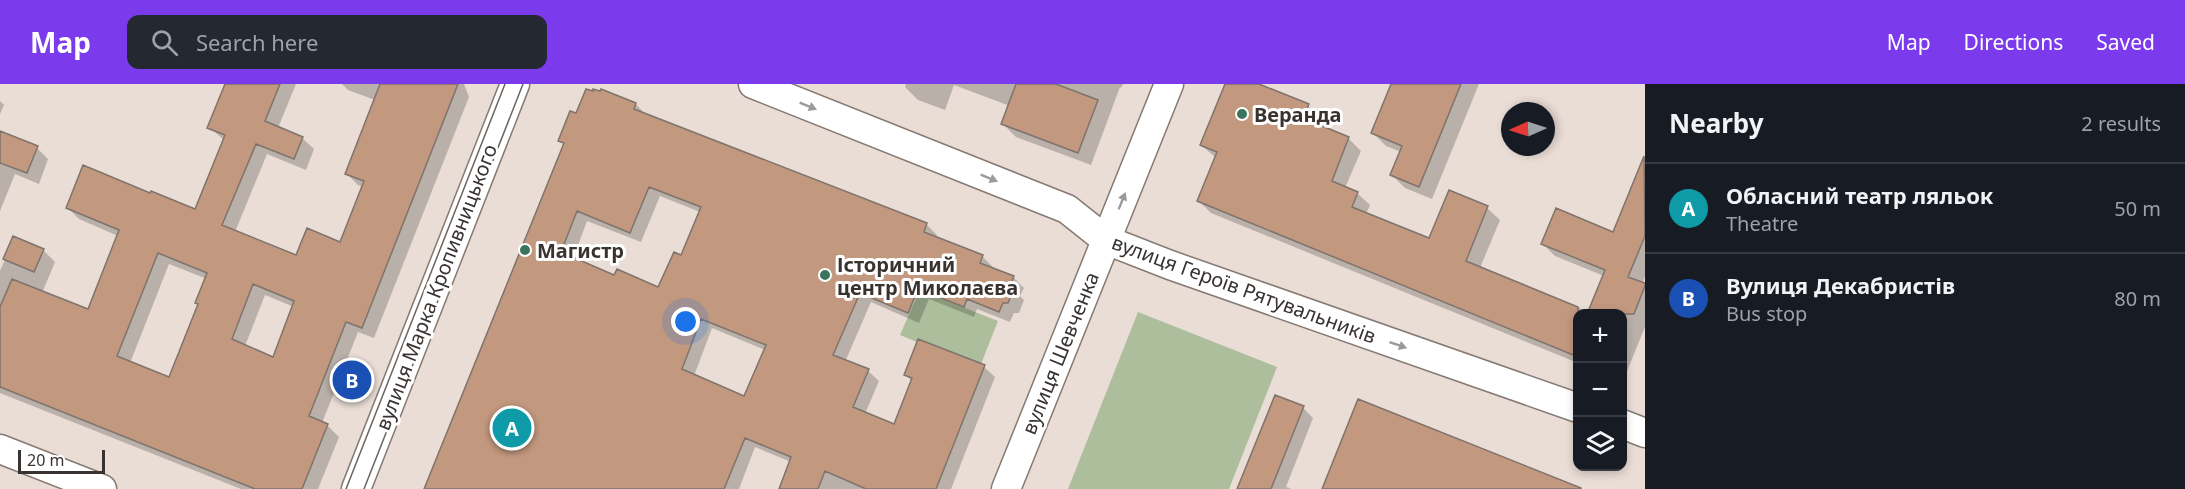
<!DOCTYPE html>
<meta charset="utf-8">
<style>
:root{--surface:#171b24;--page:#242831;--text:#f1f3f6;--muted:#9ea1a6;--line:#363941;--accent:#7c3aed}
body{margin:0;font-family:"Noto Sans",sans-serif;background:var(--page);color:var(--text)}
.controls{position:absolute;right:18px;bottom:18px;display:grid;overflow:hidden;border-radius:12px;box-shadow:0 3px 9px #0003}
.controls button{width:54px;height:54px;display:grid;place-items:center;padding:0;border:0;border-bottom:2px solid var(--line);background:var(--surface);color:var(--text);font:30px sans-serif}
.compass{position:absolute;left:1501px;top:18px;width:54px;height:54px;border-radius:50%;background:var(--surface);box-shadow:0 3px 9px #0003;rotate:267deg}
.scale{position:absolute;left:18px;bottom:15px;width:87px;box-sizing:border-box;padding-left:6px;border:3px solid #383330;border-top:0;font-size:16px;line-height:21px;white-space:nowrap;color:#383330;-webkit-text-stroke:4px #fff;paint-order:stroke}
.you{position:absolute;left:686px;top:238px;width:21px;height:21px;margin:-15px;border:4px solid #fff;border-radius:50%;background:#1a73e8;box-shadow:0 0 0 9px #1a73e833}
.badge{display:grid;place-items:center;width:39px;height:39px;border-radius:50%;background:var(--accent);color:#fff;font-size:20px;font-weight:700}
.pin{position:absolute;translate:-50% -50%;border:3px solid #fff;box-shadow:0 2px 6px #0006}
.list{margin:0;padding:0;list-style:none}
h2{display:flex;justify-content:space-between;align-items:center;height:78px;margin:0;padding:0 24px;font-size:26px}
h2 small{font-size:20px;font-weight:400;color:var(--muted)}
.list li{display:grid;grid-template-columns:39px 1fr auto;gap:18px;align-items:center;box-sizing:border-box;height:90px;padding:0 24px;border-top:2px solid var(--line)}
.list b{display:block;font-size:22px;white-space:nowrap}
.list p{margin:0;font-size:20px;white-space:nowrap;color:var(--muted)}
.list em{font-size:20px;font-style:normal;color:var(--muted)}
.icon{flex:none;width:33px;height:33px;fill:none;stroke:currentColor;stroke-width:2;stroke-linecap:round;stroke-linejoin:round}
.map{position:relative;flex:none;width:1645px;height:405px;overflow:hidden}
header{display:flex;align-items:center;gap:36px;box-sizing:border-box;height:84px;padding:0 30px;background:var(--accent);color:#fff}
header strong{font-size:28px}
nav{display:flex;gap:33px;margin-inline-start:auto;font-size:21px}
.search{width:420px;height:54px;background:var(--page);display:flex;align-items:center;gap:15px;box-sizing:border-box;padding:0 21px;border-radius:12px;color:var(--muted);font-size:22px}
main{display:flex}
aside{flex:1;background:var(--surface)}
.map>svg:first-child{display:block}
.green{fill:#adbe9c}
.shadow{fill:#0003;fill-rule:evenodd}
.building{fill:#c2987e;stroke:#7e736d;stroke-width:1.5;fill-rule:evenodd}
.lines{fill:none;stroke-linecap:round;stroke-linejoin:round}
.minor-casing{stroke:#857a73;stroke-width:31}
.minor{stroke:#fff;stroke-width:28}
.tram{stroke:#6b645f;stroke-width:1.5}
.oneway{fill:#9c9998}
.poi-dot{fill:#3b755f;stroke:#fff;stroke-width:2}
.labels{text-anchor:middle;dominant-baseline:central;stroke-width:6;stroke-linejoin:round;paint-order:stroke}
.poi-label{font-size:20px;font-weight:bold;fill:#383330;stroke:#fff;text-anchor:start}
.street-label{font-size:20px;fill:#383330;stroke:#fff}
</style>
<header>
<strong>Map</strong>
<div class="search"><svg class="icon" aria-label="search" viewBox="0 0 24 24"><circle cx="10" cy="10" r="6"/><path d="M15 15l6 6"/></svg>Search here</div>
<nav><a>Map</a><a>Directions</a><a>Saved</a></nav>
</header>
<main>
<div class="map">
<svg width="1645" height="405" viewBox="0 0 1645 405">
<rect width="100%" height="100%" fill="#e9ddd5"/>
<path class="green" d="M921 203 932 211 998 237 981 280 919 255 917 258 900 251Z
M1138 228 1277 283 1229 405H1068Z"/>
<path class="shadow" d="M248 0H296L278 44 302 54 314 65 306 86 267 70 235 148 297 173 341 160 364 103 358 101 346 89 375 16 348 6 342 0H464L469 13 374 254 358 248 322 339 327 341 339 353 318 405H241L0 309V187L14 154 43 166 55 178 42 209 89 227 118 152 79 135 68 124 151 111 196 127 225 57 209 43ZM169 180 207 195 199 221 170 295 130 279ZM265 211 294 223 273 275 245 262Z
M906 0H1123L1121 4 1120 3 1091 81 1016 53 1003 40 1010 22 954 1 945 26 918 16 905 3Z
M1226 0H1255L1308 22 1320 34 1317 42 1348 54 1361 67 1345 104 1357 109 1370 121 1366 130 1430 156 1450 108 1487 124 1500 136 1480 184 1589 228 1604 192 1555 172 1543 160 1614 150 1645 74V193L1642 200 1645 201V243L1623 297 1622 230H1578V279L1211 129 1199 117 1216 74 1201 61Z
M1393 0H1479L1432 115 1405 104 1392 91 1401 68 1386 62 1373 49Z
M0 17 4 21 0 30Z
M636 20 646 31 926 140 937 151 936 154 982 172 993 183 992 185 1013 193 1024 204 1020 212 1024 216 1019 229H1014L1010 238 977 225 974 233 929 215 919 239 871 218 845 278 868 287 879 297 865 330 895 342 912 297 906 291 984 283 995 293 951 405H780L791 378 755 363 739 405H425L565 61 560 56ZM660 112 700 128 682 173 659 205 615 193 573 175 587 137 641 158ZM712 244 765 266 745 314 694 292Z
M0 49 37 64 48 75 39 100 15 90 0 127Z
M1303 324 1313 334 1286 403 1292 405H1239Z"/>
<path class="building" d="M225 0H280L265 37 303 53 294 75 256 60 222 141 296 171 307 144 340 158 364 97 345 90 380 0H458L362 244 346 238 309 332 328 340 302 405H255L0 303V223L12 195 88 225 119 146 66 124 83 81 150 109 151 107 195 125 225 51 207 44ZM158 169 207 189 195 219 198 220 169 293 117 272ZM253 200 294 217 273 273 232 255Z
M1016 0H1056L1098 16 1078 69 1001 40Z
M1225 0H1259L1309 20 1303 34 1349 53 1332 97 1358 108 1352 123 1429 154 1449 106 1488 122 1466 177 1578 223V273L1197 117 1217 68 1200 61Z
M1391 0H1461L1419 103 1390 91 1402 62 1371 49Z
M586 5 593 7V5L600 7 601 5 636 19 634 25 927 139 924 148 983 171 980 179 1014 192 1011 200 1014 204 1008 219H1003L999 228 967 215 964 223 918 205 908 229 860 209 833 271 869 285 853 323 894 340 912 294 904 291 918 255 985 281 936 405H866L825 387 818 405H779L791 373 745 354 724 405H424L564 59 558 57 570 27 576 29ZM649 103 701 123 681 171 674 168 658 203 617 185 614 191 561 168 577 127 630 149ZM701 235 766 261 744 312 682 285Z
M0 47 38 62 27 89 0 79Z
M1644 72 1645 152 1628 193 1645 199V202L1634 230H1587L1605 186 1541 160 1556 124 1613 148Z
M13 152 44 165 34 188 3 175Z
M1275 311 1304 322 1271 405H1237Z
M1358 315 1581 404V405H1322Z"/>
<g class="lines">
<g class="minor-casing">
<path id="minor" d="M753 0 1067 125 1106 156 1170 181 1578 324
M1622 340 1645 349
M0 365 102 405
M356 405 515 0
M1006 405 1169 0"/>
</g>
<use href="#minor" class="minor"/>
<path class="tram" d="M346 405 505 0
M364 405 523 0"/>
</g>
<defs><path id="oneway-solid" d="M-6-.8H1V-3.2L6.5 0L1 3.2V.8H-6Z" transform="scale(1.5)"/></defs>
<g class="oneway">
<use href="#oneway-solid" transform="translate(808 22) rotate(22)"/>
<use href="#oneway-solid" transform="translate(989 94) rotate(22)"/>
<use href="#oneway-solid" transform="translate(1122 117) rotate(-68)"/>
<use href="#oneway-solid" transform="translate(1398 261) rotate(19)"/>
</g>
<g class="poi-dot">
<circle cx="1242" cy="30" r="6"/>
<circle cx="525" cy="166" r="6"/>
<circle cx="825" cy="191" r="6"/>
</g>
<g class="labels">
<g class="poi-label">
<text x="1254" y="30">Веранда</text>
<text x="537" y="166">Магистр</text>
<text x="837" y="180">Історичний<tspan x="837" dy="23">центр Миколаєва</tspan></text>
</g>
<g class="street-label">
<text transform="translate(436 203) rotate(-69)">вулиця Марка Кропивницького</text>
<text transform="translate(1244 205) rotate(20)">вулиця Героїв Рятувальників</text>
<text transform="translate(1060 269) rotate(-68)">вулиця Шевченка</text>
</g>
</g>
</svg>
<div class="controls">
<button>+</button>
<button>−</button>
<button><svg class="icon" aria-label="layers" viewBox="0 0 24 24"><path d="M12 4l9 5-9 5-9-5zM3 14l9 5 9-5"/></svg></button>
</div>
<svg class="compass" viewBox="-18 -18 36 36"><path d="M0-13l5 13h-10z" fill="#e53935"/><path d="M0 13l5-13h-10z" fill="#9ea1a6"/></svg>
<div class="scale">20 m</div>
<div class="you"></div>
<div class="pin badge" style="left:512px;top:344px;background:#0f9aa8">A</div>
<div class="pin badge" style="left:352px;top:296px;background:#1a4fb4">B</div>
</div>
<aside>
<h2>Nearby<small>2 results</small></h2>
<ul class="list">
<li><span class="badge" style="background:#0f9aa8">A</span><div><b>Обласний театр ляльок</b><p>Theatre</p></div><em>50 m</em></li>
<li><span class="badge" style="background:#1a4fb4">B</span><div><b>Вулиця Декабристів</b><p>Bus stop</p></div><em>80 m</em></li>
</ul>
</aside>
</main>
